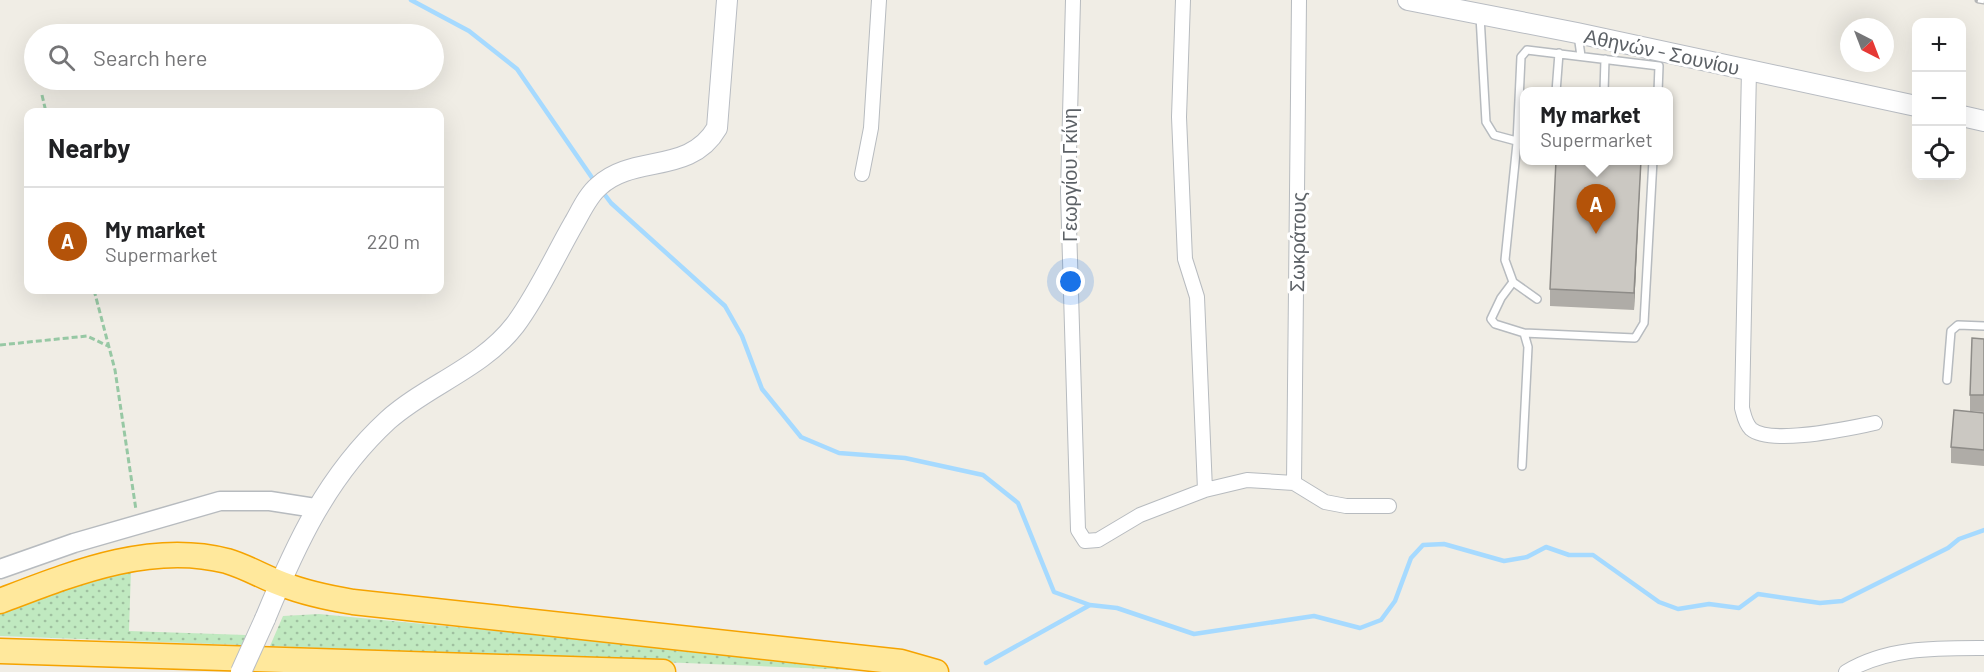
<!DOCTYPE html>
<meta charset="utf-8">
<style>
:root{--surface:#fff;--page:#f2f2f2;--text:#202124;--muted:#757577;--line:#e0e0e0;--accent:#b45309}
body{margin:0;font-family:Barlow,sans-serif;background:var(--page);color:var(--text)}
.controls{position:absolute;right:18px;top:18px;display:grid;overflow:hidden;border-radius:12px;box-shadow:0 6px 24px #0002}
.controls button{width:54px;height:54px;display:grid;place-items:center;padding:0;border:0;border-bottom:2px solid var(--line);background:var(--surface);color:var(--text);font:30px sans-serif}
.compass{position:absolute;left:1840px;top:18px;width:54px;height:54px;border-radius:50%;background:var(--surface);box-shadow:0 6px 24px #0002;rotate:138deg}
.you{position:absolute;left:1071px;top:282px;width:21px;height:21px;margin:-15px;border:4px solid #fff;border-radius:50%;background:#1a73e8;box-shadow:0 0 0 9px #1a73e833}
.badge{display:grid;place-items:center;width:39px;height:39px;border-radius:50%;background:var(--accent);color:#fff;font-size:20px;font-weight:700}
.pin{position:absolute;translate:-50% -50px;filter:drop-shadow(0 2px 3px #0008)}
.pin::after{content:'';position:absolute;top:32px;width:21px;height:18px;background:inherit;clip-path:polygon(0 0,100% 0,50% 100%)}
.popup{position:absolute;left:1520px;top:87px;width:153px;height:78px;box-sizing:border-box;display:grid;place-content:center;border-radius:12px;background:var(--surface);filter:drop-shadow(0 2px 4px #0005);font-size:20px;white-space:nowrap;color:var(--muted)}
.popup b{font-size:22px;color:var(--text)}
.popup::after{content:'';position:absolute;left:50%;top:100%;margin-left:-12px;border:12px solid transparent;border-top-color:var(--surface)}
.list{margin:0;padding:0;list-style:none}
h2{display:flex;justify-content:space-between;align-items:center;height:78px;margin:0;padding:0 24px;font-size:26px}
h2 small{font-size:20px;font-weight:400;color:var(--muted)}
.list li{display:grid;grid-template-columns:39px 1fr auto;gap:18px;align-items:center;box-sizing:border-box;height:108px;padding:0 24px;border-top:2px solid var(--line)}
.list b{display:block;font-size:22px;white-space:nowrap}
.list p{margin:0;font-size:20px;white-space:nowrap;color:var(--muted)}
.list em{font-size:20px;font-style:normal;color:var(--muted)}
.icon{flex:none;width:33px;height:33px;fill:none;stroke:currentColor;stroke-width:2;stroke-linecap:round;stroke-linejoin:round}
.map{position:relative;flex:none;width:1984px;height:672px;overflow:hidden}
.search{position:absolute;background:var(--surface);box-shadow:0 6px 24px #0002;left:24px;top:24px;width:420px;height:66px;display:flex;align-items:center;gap:15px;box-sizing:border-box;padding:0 21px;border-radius:33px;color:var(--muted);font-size:22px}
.panel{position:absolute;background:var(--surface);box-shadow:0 6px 24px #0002;left:24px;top:108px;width:420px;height:186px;border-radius:12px}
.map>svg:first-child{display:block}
.grass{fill:url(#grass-dots)}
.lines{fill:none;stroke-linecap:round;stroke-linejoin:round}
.stream{stroke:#a6daff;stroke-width:4.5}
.service-casing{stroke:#b7bbbf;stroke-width:10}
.minor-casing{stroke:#b7bbbf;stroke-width:16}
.tertiary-casing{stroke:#b7bbbf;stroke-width:21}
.secondary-casing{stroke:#b8bcc2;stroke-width:22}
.trunk-casing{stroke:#f5a300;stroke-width:27}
.path{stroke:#97c8a4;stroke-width:3;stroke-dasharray:6 3;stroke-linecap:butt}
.service{stroke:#fff;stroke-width:7}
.minor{stroke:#fff;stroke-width:14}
.tertiary{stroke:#fff;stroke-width:18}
.secondary{stroke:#fff;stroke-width:20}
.trunk{stroke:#ffe89c;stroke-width:24}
.rail-casing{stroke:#b4b5b6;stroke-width:7}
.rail{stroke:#fff;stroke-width:4.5;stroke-dasharray:14;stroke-linecap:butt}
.secondary-bridge-casing{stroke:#b8bcc2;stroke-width:22;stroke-linecap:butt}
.secondary-bridge{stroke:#fff;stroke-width:20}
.wall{fill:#afaca7}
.shaded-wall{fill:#8e8c88}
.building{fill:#cbc8c2;stroke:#8e8c88;stroke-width:1.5}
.labels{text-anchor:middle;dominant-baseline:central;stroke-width:6;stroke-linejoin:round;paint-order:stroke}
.street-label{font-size:20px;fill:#5c6166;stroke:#fff}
</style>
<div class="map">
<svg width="1984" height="672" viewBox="0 0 1984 672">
<defs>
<pattern id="grass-dots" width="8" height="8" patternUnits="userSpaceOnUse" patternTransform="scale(1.5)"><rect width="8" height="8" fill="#c0e9c0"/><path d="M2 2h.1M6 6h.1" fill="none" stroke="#9fc0a0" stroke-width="1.8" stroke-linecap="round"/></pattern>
</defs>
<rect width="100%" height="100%" fill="#f0ede5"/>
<path class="grass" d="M131 569 129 631 246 635 242 645 0 636V605Z
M319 614 877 667V671L270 646 283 616Z"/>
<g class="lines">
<path class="stream" d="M411 0 469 31 517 69 595 182
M602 191 611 203 725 306 742 336 762 389 801 437 839 453 905 458 983 475 1018 503 1054 592 1090 605
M986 663 1090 605 1117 608 1194 634 1314 616 1360 628 1381 620 1395 601 1411 558 1423 545 1444 544 1504 561 1527 557 1546 547 1569 555H1593L1659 602 1678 609 1709 604 1739 608 1758 594 1820 603 1842 601 1948 548 1959 539 1984 530"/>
<g class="service-casing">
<path id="service" d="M1480 16 1486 122 1494 135 1524 143
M1578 35 1581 56
M1556 92 1559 53
M1604 92 1605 59
M1513 282 1501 298 1491 319 1495 324 1524 333 1528 347 1522 466
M1537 299 1513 282 1505 260 1517 143 1521 57 1527 50 1659 66 1658 92
M1524 333 1635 338 1644 323 1653 160
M1947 380 1951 331 1958 325 1984 326"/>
</g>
<g class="minor-casing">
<path id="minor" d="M1073 0 1068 192 1078 530 1085 541 1098 540 1140 515 1205 490 1247 480 1294 483 1325 502 1346 506H1389
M1183 0 1179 117 1185 259 1197 297 1205 490
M1749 70 1742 408C1744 415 1745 423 1751 429 1771 446 1849 428 1875 423
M862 174 871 128 879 0
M1294 483 1299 0
M1846 672C1887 647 1936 648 1984 648"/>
</g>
<g class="tertiary-casing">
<path id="tertiary" d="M0 569 74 543 220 501H270L315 508"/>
</g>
<g class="secondary-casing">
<path id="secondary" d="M1408 0 1577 33 1916 106
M1962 116 1984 121
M265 619C296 544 327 476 388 420 427 385 482 368 515 325 537 296 555 256 574 223 581 211 588 195 599 186 633 154 690 175 717 128L727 0"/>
</g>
<g class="trunk-casing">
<path id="trunk" d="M0 601C71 574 150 541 227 561 247 567 263 577 282 584 305 593 329 598 353 602L901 662 936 672
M0 651 663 672"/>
</g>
<path class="path" d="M42 95 46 112
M94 290 115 370 136 510
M0 345 87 336 108 346"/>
<use href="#service" class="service"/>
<use href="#minor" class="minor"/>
<use href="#tertiary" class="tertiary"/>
<use href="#secondary" class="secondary"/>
<use href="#trunk" class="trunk"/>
<g class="rail-casing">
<path id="rail" d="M1978 0 1984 1"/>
</g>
<use href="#rail" class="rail"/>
<g class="secondary-bridge-casing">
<path id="secondary-bridge" d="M241 672 265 619"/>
</g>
<use href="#secondary-bridge" class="secondary-bridge"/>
</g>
<path class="wall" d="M1641 160 1634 310 1550 306V289Z
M1984 339V412L1970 411V395Z
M1984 413V466L1951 463V447Z"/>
<path class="shaded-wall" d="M1641 160 1634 310V293Z"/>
<path class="building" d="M1556 160H1641L1634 293 1550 289Z
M1972 338 1984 339V395H1970Z
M1954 410 1984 413V450L1951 447Z"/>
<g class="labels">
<g class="street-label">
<text transform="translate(1662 51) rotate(12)">Αθηνών - Σουνίου</text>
<text transform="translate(1069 175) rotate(-90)">Γεωργίου Γκίνη</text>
<text transform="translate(1297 242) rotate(-89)">Σωκράτους</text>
</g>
</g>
</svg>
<div class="controls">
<button>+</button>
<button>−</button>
<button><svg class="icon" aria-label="locate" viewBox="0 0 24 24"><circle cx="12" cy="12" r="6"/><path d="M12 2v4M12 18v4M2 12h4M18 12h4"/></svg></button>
</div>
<svg class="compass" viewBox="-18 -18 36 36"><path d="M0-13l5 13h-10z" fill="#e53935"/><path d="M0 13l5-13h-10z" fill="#757577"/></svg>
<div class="you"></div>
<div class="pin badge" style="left:1596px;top:234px">A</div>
<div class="popup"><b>My market</b>Supermarket</div>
<div class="search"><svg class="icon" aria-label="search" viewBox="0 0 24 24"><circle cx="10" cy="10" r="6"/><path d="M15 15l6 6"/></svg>Search here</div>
<section class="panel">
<h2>Nearby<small></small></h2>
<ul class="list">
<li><span class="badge">A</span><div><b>My market</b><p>Supermarket</p></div><em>220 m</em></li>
</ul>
</section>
</div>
